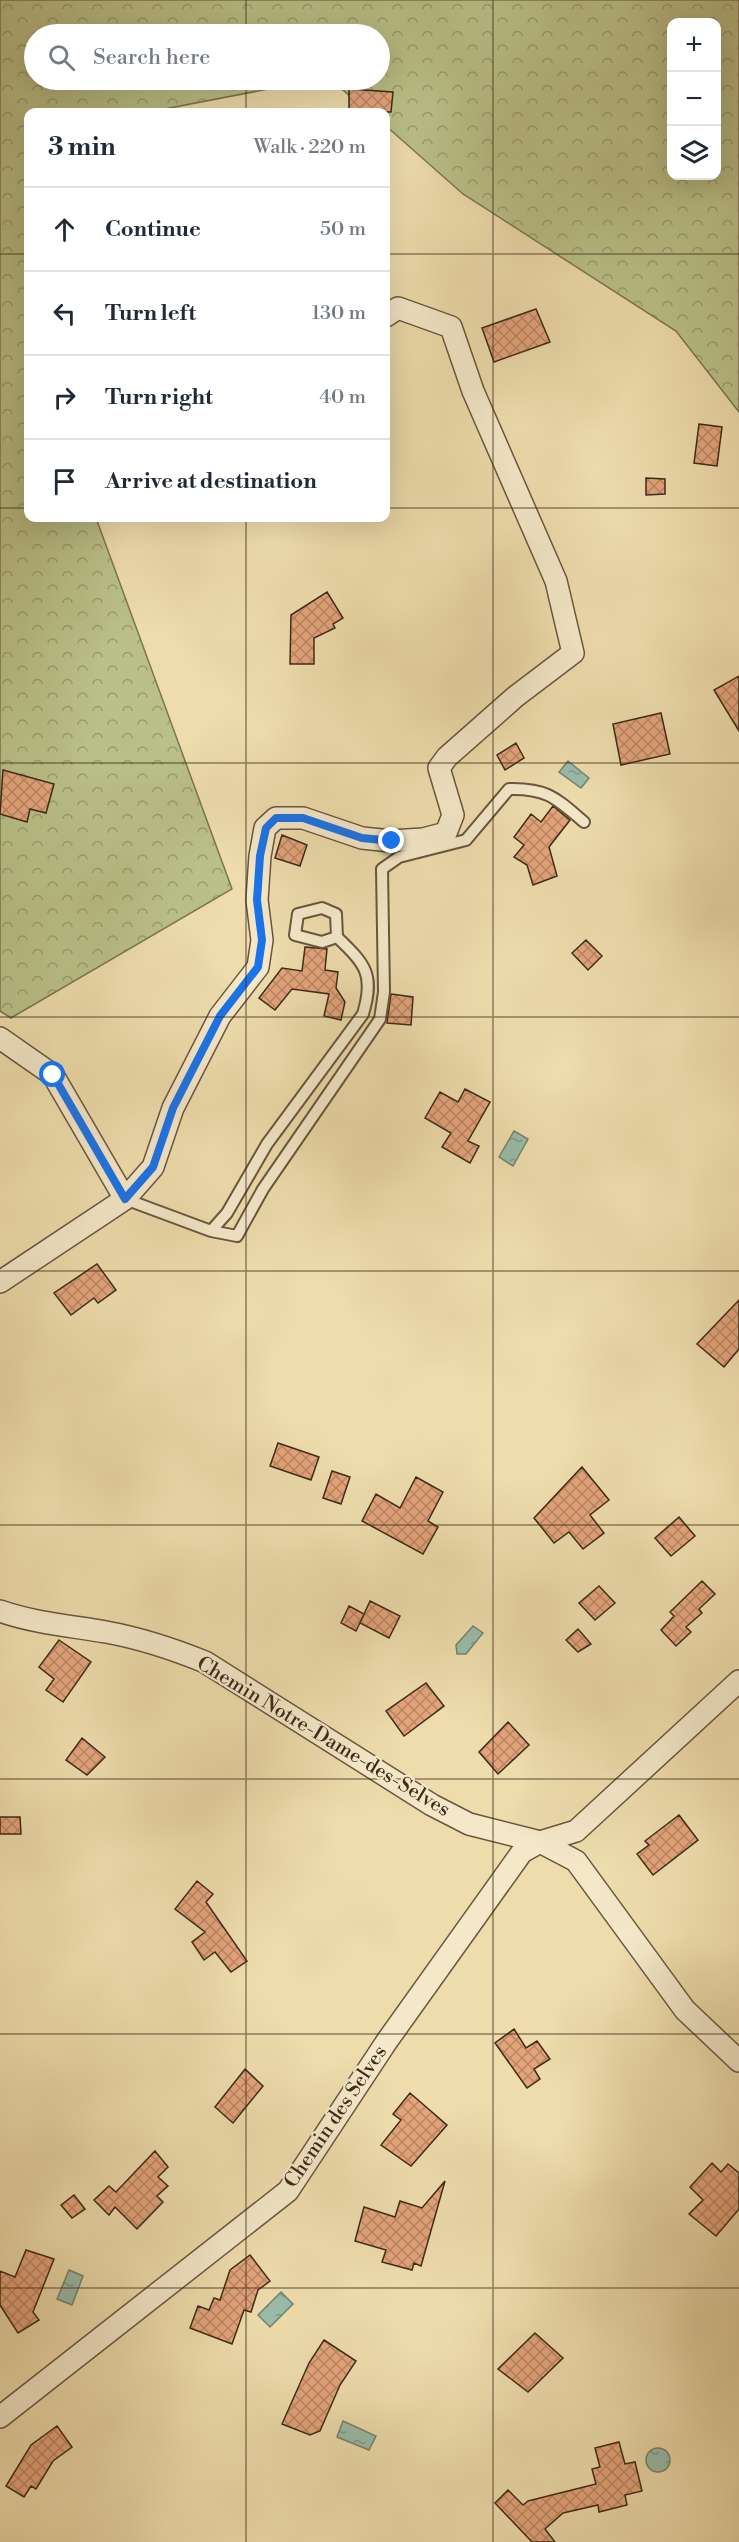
<!DOCTYPE html>
<meta charset="utf-8">
<style>
:root{--surface:#fff;--page:#f2f2f3;--text:#1f2937;--muted:#747a83;--line:#e0e1e3}
body{margin:0;font-family:"Libre Bodoni",serif;background:var(--page);color:var(--text)}
.controls{position:absolute;right:18px;top:18px;display:grid;overflow:hidden;border-radius:12px;box-shadow:0 6px 24px #0002}
.controls button{width:54px;height:54px;display:grid;place-items:center;padding:0;border:0;border-bottom:2px solid var(--line);background:var(--surface);color:var(--text);font:30px sans-serif}
.stop{position:absolute;width:18px;height:18px;margin:-14px;border:4px solid #1a73e8;border-radius:50%;background:#fff}
.stop.end{background:#1a73e8;border-color:#fff;box-shadow:0 2px 6px #0008}
.list{margin:0;padding:0;list-style:none}
h2{display:flex;justify-content:space-between;align-items:center;height:78px;margin:0;padding:0 24px;font-size:26px}
h2 small{font-size:20px;font-weight:400;color:var(--muted)}
.list li{display:grid;grid-template-columns:39px 1fr auto;gap:18px;align-items:center;box-sizing:border-box;height:84px;padding:0 24px;border-top:2px solid var(--line)}
.list b{display:block;font-size:22px;white-space:nowrap}
.list em{font-size:20px;font-style:normal;color:var(--muted)}
.icon{flex:none;width:33px;height:33px;fill:none;stroke:currentColor;stroke-width:2;stroke-linecap:round;stroke-linejoin:round}
.map{position:relative;flex:none;width:739px;height:2542px;overflow:hidden}
.search{position:absolute;background:var(--surface);box-shadow:0 6px 24px #0002;left:24px;top:24px;width:366px;height:66px;display:flex;align-items:center;gap:15px;box-sizing:border-box;padding:0 21px;border-radius:33px;color:var(--muted);font-size:22px}
.panel{position:absolute;background:var(--surface);box-shadow:0 6px 24px #0002;left:24px;top:108px;width:366px;height:414px;border-radius:12px}
.map>svg:first-child{display:block}
.forest{fill:url(#forest-crowns);stroke:#7c7550;stroke-width:1.5;fill-rule:evenodd}
.water{fill:url(#water-ripples);stroke:#748270;stroke-width:1.5}
.building{fill:url(#building-cross-hatch);stroke:#3d2a19;stroke-width:1.5}
.lines{fill:none;stroke-linecap:round;stroke-linejoin:round}
.service-casing{stroke:#69563e;stroke-width:14}
.minor-casing{stroke:#69563e;stroke-width:24}
.service{stroke:#f4e8c9;stroke-width:10}
.minor{stroke:#f4e8c9;stroke-width:21}
.route{stroke:#1a73e8;stroke-width:8}
.grid{fill:none;stroke:#3d2a19;stroke-width:1.5;stroke-opacity:0.55}
.labels{text-anchor:middle;dominant-baseline:central;stroke-width:4.5;stroke-linejoin:round;paint-order:stroke}
.street-label{font-size:20px;fill:#3d2a19;stroke:#f4e8c9}
</style>
<div class="map">
<svg width="739" height="2542" viewBox="0 0 739 2542">
<defs>
<pattern id="forest-crowns" width="20" height="18" patternUnits="userSpaceOnUse" patternTransform="scale(1.5)"><rect width="20" height="18" fill="#bac088"/><path d="M2 6a3 3 0 1 1 6 0M12 15a3 3 0 1 1 6 0" fill="none" stroke="#989c6e"/></pattern>
<pattern id="water-ripples" width="26" height="14" patternUnits="userSpaceOnUse" patternTransform="scale(1.5)"><rect width="26" height="14" fill="#99bcaa"/><path d="M2 4q2-2 4 0t4 0M15 11q2-2 4 0t4 0" fill="none" stroke="#7e998a"/></pattern>
<pattern id="building-cross-hatch" width="8" height="8" patternUnits="userSpaceOnUse" patternTransform="scale(1.5)"><rect width="8" height="8" fill="#e4a47b"/><path d="M0 0l8 8M0 8l8-8" fill="none" stroke="#ba8664"/></pattern>
</defs>
<rect width="100%" height="100%" fill="#eedcac"/>
<filter id="stains"><feTurbulence type="fractalNoise" baseFrequency=".00333" numOctaves="4"/><feColorMatrix values="0 0 0 0 .2 0 0 0 0 .09 0 0 0 0 .02 0 0 0 .5 -.17"/></filter>
<radialGradient id="worn" r=".72"><stop offset=".6" stop-color="#630" stop-opacity="0"/><stop offset="1" stop-color="#630" stop-opacity=".3"/></radialGradient>
<path class="forest" d="M0 0H739V412L676 331 463 194 386 126V112H369L331 80H380V34H34V80H315L149 112H28V518H96L232 889 11 1018 0 1011ZM672 22H716V176H672Z"/>
<path class="water" d="M568 761 589 778 581 788 559 772Z
M514 1131 528 1139 513 1166 499 1157Z
M473 1626 483 1633 466 1654H457L456 1645Z
M69 2270 83 2276 72 2305 57 2299Z
M281 2292 293 2304 270 2327 258 2315Z
M343 2421 376 2436 369 2450 337 2437Z
M646 2460a12 12 0 1 1 24 0a12 12 0 1 1-24 0Z"/>
<path class="building" d="M349 89 393 92 391 112H349Z
M536 309 550 342 494 362 482 328Z
M699 424 722 427 717 466 694 463Z
M646 478 665 479V494L646 495Z
M327 592 343 618 333 624 335 628 314 638V664H290L291 615Z
M739 676V731L714 690Z
M661 713 670 754 621 765 613 724Z
M516 743 524 758 505 770 497 755Z
M3 770 54 784 46 813 30 809 27 822 0 814Z
M553 806 570 820 549 847 557 876 533 885 527 865 514 857 524 845 514 837 531 814 541 822Z
M282 835 307 845 300 866 275 858Z
M586 940 602 956 588 970 572 953Z
M305 947 327 949 325 970 338 972 336 988 345 1002 341 1020 324 1016 329 994 292 989 275 1010 259 998 282 968 302 971Z
M391 994 413 997 411 1025 387 1023Z
M465 1089 490 1102 468 1141 479 1146 470 1163 442 1147 451 1133 425 1118 440 1092 458 1102Z
M97 1264 116 1290 98 1303 94 1298 71 1315 54 1293Z
M739 1300V1349L724 1367 697 1344Z
M278 1443 319 1457 311 1480 270 1466Z
M582 1467 609 1500 590 1515 604 1533 583 1549 569 1532 554 1543 534 1518Z
M332 1471 350 1477 341 1504 323 1498Z
M416 1477 443 1492 428 1521 438 1527 423 1554 362 1521 376 1494 400 1508Z
M679 1517 695 1536 671 1556 655 1538Z
M702 1581 715 1594 699 1609 702 1613 686 1627 691 1632 676 1646 661 1630 674 1616 670 1612Z
M599 1586 615 1603 595 1620 579 1603Z
M370 1601 400 1616 389 1638 360 1623Z
M349 1606 364 1614 356 1631 341 1623Z
M578 1629 591 1644 578 1652 566 1640Z
M59 1640 91 1662 63 1702 46 1690 54 1679 39 1667Z
M426 1683 444 1706 404 1736 386 1711Z
M508 1722 529 1745 498 1774 479 1752Z
M82 1738 105 1757 87 1775 66 1760Z
M679 1815 698 1840 653 1875 637 1854 649 1845 645 1841Z
M0 1817H20L21 1834H0Z
M197 1881 213 1894 206 1902 247 1961 231 1972 215 1952 204 1960 192 1942 205 1932 175 1909Z
M514 2029 526 2048 537 2041 550 2059 534 2069 540 2079 527 2088 495 2043Z
M245 2069 263 2086 233 2123 215 2107Z
M410 2093 447 2125 411 2166 381 2145 401 2120 393 2114Z
M155 2151 168 2167 158 2177 168 2186 157 2196 163 2202 137 2229 115 2207 109 2215 94 2200 109 2186 116 2192Z
M712 2163 721 2172 728 2164 739 2173V2209L716 2236 689 2214 703 2200 690 2187Z
M445 2181 421 2266 414 2263 412 2270 382 2262 386 2250 355 2241 364 2207 395 2217 400 2201 422 2208Z
M74 2195 85 2209 72 2218 61 2205Z
M26 2250 54 2259 33 2312 39 2320 18 2333 0 2305V2271L15 2277Z
M250 2255 270 2281 258 2290 251 2312 244 2310 232 2344 190 2328 198 2306 209 2310 214 2298 220 2300 230 2270Z
M535 2333 563 2358 528 2392 498 2369Z
M324 2340 356 2361 340 2385 320 2431 310 2435 282 2424 309 2363Z
M57 2426 72 2447 53 2461 36 2489 31 2486 24 2497 6 2486 31 2445Z
M619 2442 625 2464 635 2462 642 2491 625 2495 627 2505 599 2512 598 2505 563 2513 545 2529 555 2542H532L495 2503 508 2490 523 2505 528 2501 596 2484 592 2469 600 2467 595 2448Z"/>
<g class="lines">
<g class="service-casing">
<path id="service" d="M125 1199 211 1231 237 1236 263 1189 380 1019 384 992 382 869 399 857 466 840 509 789C547 788 556 798 584 822
M211 1231 227 1213 267 1144 363 1014C375 974 365 964 337 937L336 914 322 908 298 914 295 935 322 942 337 937"/>
</g>
<g class="minor-casing">
<path id="minor" d="M0 1038 53 1075 125 1199 0 1282
M125 1199 153 1167 173 1108 220 1016 258 967 262 940 257 900 260 856 265 828 276 818H303L362 838 391 841 423 839 446 833 453 815 439 768 447 757 515 697 573 653 556 581 473 391 451 327 398 308 386 316
M0 1611C34 1623 71 1626 106 1632 139 1638 173 1649 205 1662L432 1805 469 1824 540 1842 576 1861 685 2010 739 2061
M0 2417 288 2191 387 2041 522 1852 540 1842 576 1831 739 1681"/>
</g>
<use href="#service" class="service"/>
<use href="#minor" class="minor"/>
</g>
<g class="lines">
<path class="route" d="M53 1075 125 1199 153 1167 173 1108 220 1016 258 967 262 940 257 900 260 856 266 828 276 818H303L362 838 392 841"/>
</g>
<path class="grid" d="M246 0V34M493 0V2542M246 80V112M0 254H28M386 254H739M0 508H28M386 508H739M246 518V2542M0 763H739M0 1017H739M0 1271H739M0 1525H739M0 1779H739M0 2034H739M0 2288H739"/>
<g class="labels">
<g class="street-label">
<text transform="translate(323 1737) rotate(31)">Chemin Notre-Dame-des-Selves</text>
<text transform="translate(336 2117) rotate(-56)">Chemin des Selves</text>
</g>
</g>
<rect width="100%" height="100%" filter="url(#stains)"/>
<rect width="100%" height="100%" fill="url(#worn)"/>
</svg>
<div class="controls">
<button>+</button>
<button>−</button>
<button><svg class="icon" aria-label="layers" viewBox="0 0 24 24"><path d="M12 4l9 5-9 5-9-5zM3 14l9 5 9-5"/></svg></button>
</div>
<div class="stop" style="left:53px;top:1075px"></div>
<div class="stop end" style="left:392px;top:841px"></div>
<div class="search"><svg class="icon" aria-label="search" viewBox="0 0 24 24"><circle cx="10" cy="10" r="6"/><path d="M15 15l6 6"/></svg>Search here</div>
<section class="panel">
<h2>3 min<small>Walk · 220 m</small></h2>
<ul class="list">
<li><svg class="icon" aria-label="ahead" viewBox="0 0 24 24"><path d="M12 20V5M6 11l6-6 6 6"/></svg><div><b>Continue</b></div><em>50 m</em></li>
<li><svg class="icon" aria-label="left" viewBox="0 0 24 24"><path d="M17 20v-9H6M10 6l-5 5 5 5"/></svg><div><b>Turn left</b></div><em>130 m</em></li>
<li><svg class="icon" aria-label="right" viewBox="0 0 24 24"><path d="M7 20v-9h11M14 6l5 5-5 5"/></svg><div><b>Turn right</b></div><em>40 m</em></li>
<li><svg class="icon" aria-label="arrive" viewBox="0 0 24 24"><path d="M6 21V4h12l-3 4 3 4H6"/></svg><div><b>Arrive at destination</b></div></li>
</ul>
</section>
</div>
